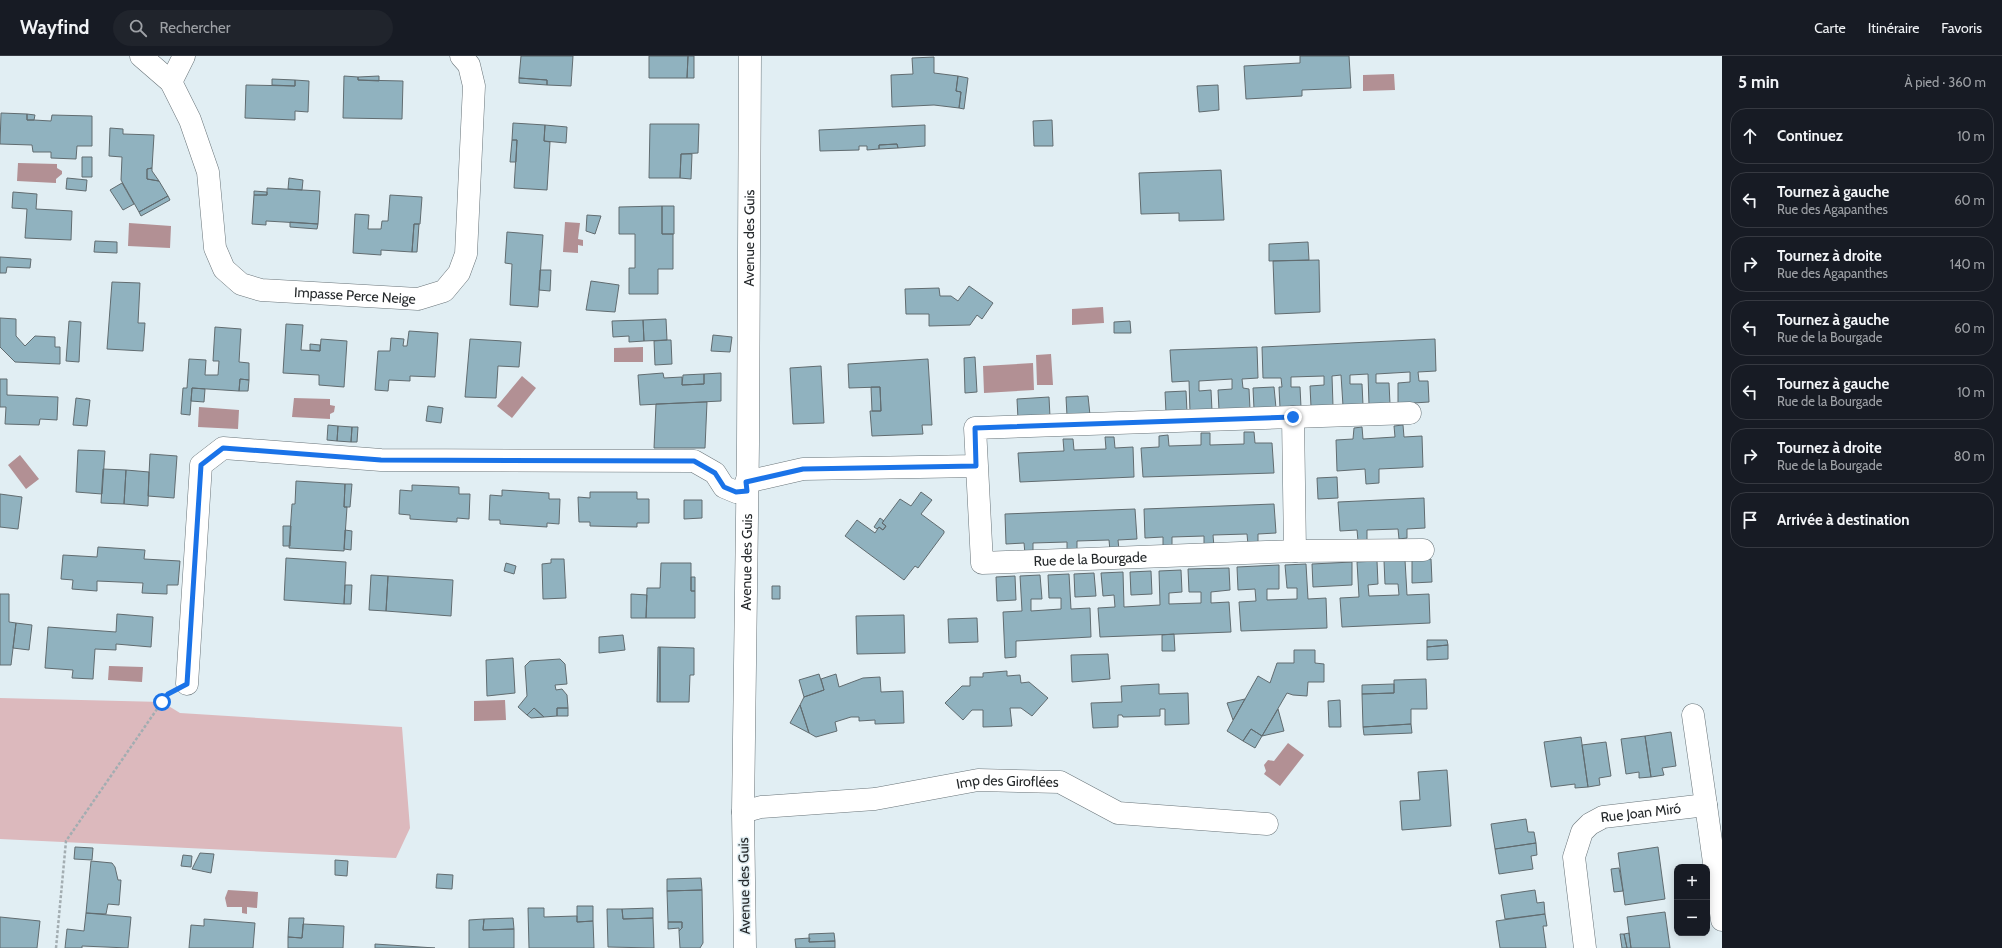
<!DOCTYPE html>
<html lang="fr">
<meta charset="utf-8">
<style>
:root{--surface:#171b24;--page:#20242c;--text:#f1f3f6;--muted:#9ea1a6;--line:#363941}
body{margin:0;font-family:Cabin,sans-serif;background:var(--page);color:var(--text)}
.controls{position:absolute;right:12px;bottom:12px;display:grid;overflow:hidden;border-radius:8px;box-shadow:0 2px 10px #0003}
.controls button{width:36px;height:36px;display:grid;place-items:center;padding:0;border:0;border-bottom:1px solid var(--line);background:var(--surface);color:var(--text);font:20px sans-serif}
.stop{position:absolute;width:12px;height:12px;margin:-9px;border:3px solid #1a73e8;border-radius:50%;background:#fff}
.stop.end{background:#1a73e8;border-color:#fff;box-shadow:0 1px 4px #0008}
.list{margin:0;padding:0;list-style:none}
h2{display:flex;justify-content:space-between;align-items:center;height:52px;margin:0;padding:0 16px;font-size:17px}
h2 small{font-size:13px;font-weight:400;color:var(--muted)}
.list li{display:grid;grid-template-columns:26px 1fr auto;gap:12px;align-items:center;box-sizing:border-box;height:56px;margin:0 8px 8px;padding:0 8px;border:1px solid var(--line);border-radius:16px}
.list b{display:block;font-size:15px;white-space:nowrap}
.list p{margin:0;font-size:13px;white-space:nowrap;color:var(--muted)}
.list em{font-size:13px;font-style:normal;color:var(--muted)}
.icon{flex:none;width:22px;height:22px;fill:none;stroke:currentColor;stroke-width:2;stroke-linecap:round;stroke-linejoin:round}
.map{position:relative;flex:none;width:1722px;height:892px;overflow:hidden}
header{display:flex;align-items:center;gap:24px;box-sizing:border-box;height:56px;padding:0 20px;background:var(--surface);border-bottom:1px solid var(--line)}
header strong{font-size:19px}
nav{display:flex;gap:22px;margin-inline-start:auto;font-size:14px}
.search{width:280px;height:36px;background:var(--page);display:flex;align-items:center;gap:10px;box-sizing:border-box;padding:0 14px;border-radius:22px;color:var(--muted);font-size:15px}
main{display:flex}
aside{flex:1;background:var(--surface)}
.map>svg:first-child{display:block}
.green{fill:#dcb9bd}
.water{fill:#b29094}
.building{fill:#90b2bf;stroke:#616c70}
.lines{fill:none;stroke-linecap:round;stroke-linejoin:round}
.minor-casing{stroke:#697479;stroke-width:23}
.path{stroke:#a3adb1;stroke-width:2.5;stroke-dasharray:3 2;stroke-linecap:butt}
.minor{stroke:#fff;stroke-width:22}
.route{stroke:#1a73e8;stroke-width:5}
.labels{text-anchor:middle;dominant-baseline:central;stroke-width:3;stroke-linejoin:round;paint-order:stroke}
.street-label{font-size:14px;fill:#25292b;stroke:#e1eef3}
</style>
<header>
<strong>Wayfind</strong>
<div class="search"><svg class="icon" aria-label="search" viewBox="0 0 24 24"><circle cx="10" cy="10" r="6"/><path d="M15 15l6 6"/></svg>Rechercher</div>
<nav><a>Carte</a><a>Itinéraire</a><a>Favoris</a></nav>
</header>
<main>
<div class="map">
<svg width="1722" height="892" viewBox="0 0 1722 892">
<rect width="100%" height="100%" fill="#e1eef3"/>
<path class="green" d="M0 642 162 646 180 657 402 671 410 772 396 802 0 783Z"/>
<path class="water" d="M1394 18 1395 34 1363 35V19Z
M18 107 57 108V112L62 115V118L56 123V127L17 125Z
M565 166 580 167 578 183 583 184V190L578 189V197L563 196Z
M129 167 171 170 170 192 128 190Z
M1103 251 1104 267 1072 269V253Z
M643 291V306H614V292Z
M1051 298 1053 329H1037L1036 299Z
M1033 307 1034 334 984 337 983 310Z
M522 320 536 332 512 362 497 350Z
M294 342 330 343V349L335 350 334 356 330 358V363L292 361Z
M199 351 239 354 238 373 198 371Z
M20 399 39 423 26 433 8 409Z
M109 610 143 611 142 626 108 624Z
M505 644 506 664 474 665V645Z
M1288 687 1304 699 1280 730 1264 718 1266 715 1264 709 1268 704 1274 705Z
M228 834 258 836 257 852 247 851V858L242 857V851H227L225 842Z"/>
<path class="building" d="M521 0H573L571 30 547 29V24L519 22Z
M649 0H688L687 22H649Z
M688 0H694V22H687Z
M1300 0H1349L1351 32 1302 34V40L1246 43 1244 10 1300 7Z
M934 1V17L958 20 956 35 961 36 959 52 934 49 892 51 891 19 913 18 912 2Z
M344 20 358 21V24L403 25 402 63 343 62Z
M379 20V25L358 24V21Z
M958 20 968 22 964 53 959 52 961 36 956 35Z
M519 22 547 24V29L519 27Z
M272 23 295 24V30L272 29Z
M295 24 309 25 308 56 295 55V64L245 62 246 29 295 30Z
M1218 29 1219 54 1199 56 1197 30Z
M1 57 27 58V64H34L51 65 52 59 92 60V90H77L76 103 51 102V96H33L32 89 0 88Z
M27 58 35 59 34 64H27Z
M1052 64 1053 90H1034L1033 65Z
M513 67 545 69 544 85 550 86 547 134 514 132 517 84H512Z
M650 68H699L698 97 681 98 680 122H649Z
M545 69 567 71 566 87 544 85Z
M925 69V90L898 92 897 88 879 89V93L867 94V90H859V94L820 95 819 74Z
M110 72 123 73V78L154 79 152 112 147 113V123L159 125 168 140 139 156 121 124 122 101 109 100Z
M512 84H517L516 106H510Z
M897 88 898 92 879 93V89Z
M681 98H692L691 123 680 122Z
M82 101H92V121H82Z
M152 112V115L159 125 147 123V113Z
M1221 114 1224 164 1179 165V157L1141 158 1139 117Z
M67 122 87 124 86 135 66 133Z
M289 122 303 124 302 134 288 133Z
M122 127 134 148 123 154 110 134Z
M267 132 320 135 318 168 266 165V169L252 168 254 139H267Z
M254 135 267 136V139H254Z
M13 136 37 138 36 153 72 155 71 184 25 182 27 153 12 152Z
M390 139 422 141 420 168H414L412 196 381 194V199L353 197 355 158 369 159 368 173H381L382 165H388Z
M168 140 170 144 141 160 139 156Z
M662 150V178H673V213H658V238H629V212H635V178H619V151Z
M662 150H674V178H662Z
M587 159 601 160 595 178 586 175Z
M290 166 318 168 317 173 290 171Z
M414 168H419L417 196H412Z
M507 176 543 179 538 251 510 249 512 208 505 207Z
M95 185 117 186V197L94 196Z
M1308 186 1309 204 1269 205V188Z
M0 201 31 203 30 212 7 211 6 217H0Z
M1319 204 1320 256 1275 258 1273 205Z
M540 214H551L550 235 539 234Z
M591 225 619 229 615 256 586 254Z
M112 226 140 227 138 267H145L143 295 107 293Z
M969 230 993 247 982 263 977 259 970 269 929 270V258H906L905 233 939 232 940 240H951L958 245Z
M0 262 16 263V280L25 290 35 280 55 281V291H60V308L15 306 0 291Z
M666 263 667 284 644 285 643 264Z
M643 264 644 285 629 286V280L613 281 612 265Z
M69 265 81 266 79 306 66 305Z
M1130 265 1131 277H1114V266Z
M286 268 303 269 301 294 320 295 321 283 347 285 344 331 319 329V319L283 317Z
M215 271 241 273 239 306 249 307V324L240 323 239 335 192 332 190 359 181 358 183 332H187L189 303 206 304 205 319H218L219 305H213Z
M409 275 438 277 435 321 410 320V325L389 324 388 335 375 334 378 295H390L391 282 404 283 403 290H407Z
M713 279 732 281 730 296 711 295Z
M470 283 521 286 519 311 498 310 496 342 465 341Z
M1435 283 1436 315 1418 316 1419 325H1428L1429 346 1398 348V327L1410 326V316L1376 318V327H1389L1390 348 1369 349 1368 318 1350 319V328H1362L1363 349 1343 350 1341 319 1332 320 1333 350 1311 351 1310 330 1324 329V320L1291 321V331H1300L1301 351 1280 352 1279 331H1282L1281 322H1263L1262 291Z
M667 284H671L672 308 655 309 654 285Z
M310 288 320 289V295L310 294Z
M1257 291 1258 322 1242 323 1243 332 1249 333 1250 353 1219 354 1218 334 1232 333V323L1199 325V335L1211 334 1212 355 1190 356 1189 325 1172 326 1170 294Z
M975 301 977 336 965 337 964 302Z
M928 303 932 369H922L923 378 872 380 870 355H881L880 331 849 332 848 308Z
M821 310 824 367 793 368 790 312Z
M663 317 664 322 682 321V329L704 328V318L721 317V345L640 349 638 319Z
M704 318V328L682 329 683 319Z
M0 323H7V339L58 341 57 364 40 363 39 369 5 368 6 351H0Z
M240 323 249 324 248 335H239Z
M871 331H880L881 355H872Z
M1274 331 1276 352 1254 353 1253 332Z
M192 332 205 333 204 346 191 345Z
M1186 335 1187 356 1166 357 1165 336Z
M1088 340 1090 359 1067 360 1066 341Z
M1049 341 1050 361 1018 363 1017 343Z
M76 342 90 344 87 370 73 369Z
M707 346 705 392H654L656 348Z
M428 350 443 352 441 367 426 365Z
M328 369 338 370 337 385 327 384Z
M1403 369 1404 381 1422 380 1423 411 1379 413V427L1366 428 1365 413 1337 415 1336 384 1353 383 1354 372 1362 371 1363 383 1395 381 1394 370Z
M338 370 352 371 351 386 337 385Z
M352 371H358L357 386H351Z
M1244 376H1254L1255 387H1272L1274 417 1143 421 1141 392 1159 391V380L1168 379 1169 390 1201 389V377H1210V389L1244 388Z
M1105 381H1114L1115 392 1133 391 1134 421 1020 426 1018 397 1064 395 1063 383H1073L1074 394 1106 393Z
M78 394 105 395 102 438 76 436Z
M150 398 177 400 174 442 148 440Z
M103 413 126 414 124 448 101 447Z
M126 414 149 416 148 450 124 448Z
M1337 421 1338 442 1318 443 1317 422Z
M296 425 345 428 344 451H347L344 495 289 492 292 448H295Z
M345 428H352L350 451H344Z
M412 429 459 431V438H470L469 463 457 462V466L410 463V459L399 458 400 434 412 435Z
M502 434 549 437V443H560L559 468 547 467V471L500 468V464H489L490 439 502 440Z
M590 436H637V443H649V467H637V471L590 470V466H579L578 441 590 442Z
M921 436 932 444 921 458 944 475V477L918 512 915 510 904 524 845 480 857 464 875 477 879 471 883 474 886 470 882 467 900 443 911 450Z
M0 438 22 441 18 473 0 471Z
M1424 442 1425 472 1407 473V482L1399 483 1398 473 1367 474V484L1358 485 1357 474 1340 475 1338 446Z
M684 444H702V462L684 463Z
M1274 448 1276 477 1258 478V489H1248L1247 478 1213 479 1214 491H1204V480L1172 481V492L1163 493V481L1145 482 1144 453Z
M1135 453 1137 483 1118 484 1119 494 1110 495 1109 484 1077 485V496H1067V486L1033 487V498H1025L1024 487 1006 488 1005 458Z
M880 462 884 465 882 467 886 470 883 474 879 471 877 473 874 471Z
M283 470H291L290 490H283Z
M345 474 352 475 351 494 344 493Z
M98 491 145 494 144 503 180 505 178 529H167V538L142 537 143 527 97 525V535L72 533 73 524 61 523 63 499 97 501Z
M286 502 346 506 344 548 284 544Z
M551 503H564L566 542 543 543 542 508 551 507Z
M1431 503 1432 526 1412 527V504Z
M1405 504 1407 539 1429 538 1430 567 1342 571 1340 542 1359 541 1357 506 1377 505 1378 528 1368 529 1369 540 1399 539 1398 528H1385L1384 505Z
M1352 506V529L1313 531 1312 508Z
M506 507 516 510 514 518 504 515Z
M661 507H691V535H695V562H646L647 532H660Z
M1306 508 1308 543 1326 542 1327 572 1241 575 1239 546 1256 545 1255 533 1238 534 1237 511 1279 509V533H1267V544L1297 543V532H1287L1285 509Z
M1229 512 1230 534 1211 536V547L1229 546 1231 576 1100 581 1098 552 1115 551 1114 539 1103 540 1101 517 1123 516 1124 551 1160 549 1159 515 1181 514 1182 536 1169 537V548L1201 547V536H1189L1188 513Z
M1151 515 1152 538 1131 539 1130 516Z
M1094 517 1096 540 1075 541 1074 518Z
M1069 518 1071 553 1090 552 1091 581 1016 585V601L1005 602 1003 556 1022 555 1020 520 1040 519 1042 543H1031V555L1061 553V542H1049L1048 519Z
M371 519 388 520 386 555 369 554Z
M388 520 453 524 451 560 386 555Z
M1015 520 1016 544 997 545 996 521Z
M691 521H695V535H691Z
M345 529H352L351 548H344Z
M772 530H780V543H772Z
M0 538H9V566L16 567 11 609H0Z
M631 538 647 539 646 562H631Z
M117 558 153 561 151 591 116 588V594L95 593 93 623 72 622 73 614 45 612 48 571 116 576Z
M904 559 905 597 857 598 856 560Z
M977 562 978 586 949 587 948 563Z
M16 567 32 569 29 594 13 592Z
M1174 578 1175 595H1162V579Z
M623 579 625 594 599 597V581Z
M1427 584H1447L1448 589 1427 591Z
M1448 589V603L1427 604V591Z
M658 591H660V646H657Z
M660 591 694 592V619H690L689 646H660Z
M1294 594H1315V607L1324 608V626H1308L1307 640 1293 639 1287 637 1262 680 1251 673 1243 685 1227 675 1258 620 1270 627 1277 607H1294Z
M1108 598 1110 623 1072 626 1071 599Z
M513 602 515 637 487 640 486 604Z
M560 603 565 608 567 628 555 629 556 634 562 633 567 639 568 652H557V660L544 661 534 652 527 659 518 651 527 640 525 610 530 605Z
M1007 615V620L1020 619 1021 627 1029 626 1048 642 1032 660 1021 652H1010L1012 670 983 671V654H972L963 664 945 647 962 630H970V621H983V617Z
M819 618 824 634 804 641 799 624Z
M836 618 839 631 863 622 880 621 881 636 903 635 904 667 875 668V664L859 665V661H851L835 666 837 675 816 681 809 677 800 649 804 641 824 634 821 623Z
M1426 623 1427 653H1411V668L1363 671 1362 638 1394 637V624Z
M1159 628V638L1188 637 1189 668 1165 669V653H1160V660L1123 661 1122 659H1118V671L1093 672 1091 647 1122 646 1121 630Z
M1394 628V637L1362 638V629Z
M1245 643 1233 664 1227 647Z
M1340 644 1341 671H1329L1328 645Z
M800 649 809 677 790 667Z
M534 652 544 661 531 662 527 659Z
M557 652H568V660H557Z
M1278 653 1284 675 1262 680Z
M1411 668 1412 677 1364 679 1363 671Z
M1251 673 1262 680 1255 692 1243 685Z
M1671 676 1676 710 1662 712 1664 719 1651 721 1645 680Z
M1645 680 1651 721 1639 722V716L1626 718 1621 683Z
M1581 681 1588 731 1575 732V728L1551 731 1544 686Z
M1606 686 1611 720 1599 722 1600 729 1588 731 1582 689Z
M1447 714 1451 770 1402 774 1400 745 1420 744 1418 716Z
M1526 763 1528 776H1534L1536 787 1495 793 1491 768Z
M1536 787 1537 799 1531 800 1533 813 1499 818 1495 793Z
M75 791 93 792 92 804 74 803Z
M1658 791 1665 843 1625 849 1618 797Z
M200 797 214 798 211 817 192 813Z
M183 799 192 800 191 811 181 810Z
M335 804 348 805 347 820 335 819Z
M91 805 112 807 115 811 118 824H121L119 849 108 848 106 858 86 857Z
M1619 812 1623 835 1614 836 1611 813Z
M437 818 453 819 452 833 436 832Z
M701 822 702 834 667 835V823Z
M702 834 703 887 700 892H680L679 875 682 872V866H668L667 835Z
M1535 834 1537 847 1544 846 1545 858 1505 863 1501 839Z
M577 850H593V865L577 866Z
M528 852H544V861L577 860V866L593 865 594 892H529Z
M653 852V862L623 863 622 853Z
M607 853H622L623 863 653 862 654 892 608 891Z
M1665 856 1670 892H1631L1627 861Z
M86 857 131 861 128 892 82 890V892H65L67 873 84 875Z
M1545 858 1547 870H1543L1546 892H1500L1496 865Z
M0 861 40 865 37 892H0Z
M289 862H304L302 882 288 881Z
M513 862 514 873 483 874 484 863Z
M204 863 255 867 253 892H189L191 869 204 870Z
M484 863 483 874 514 873V892H469V864Z
M668 866H682V872L679 875V872L668 873Z
M303 868 344 870 343 892H288V881L302 882Z
M834 877 835 885 809 886V878Z
M1629 877 1631 892H1627L1624 878Z
M1620 878H1624L1627 892H1622Z
M810 882 809 886 835 885V892H796L795 883Z
M375 888 435 892H375Z"/>
<g class="lines">
<g class="minor-casing">
<g id="minor">
<path id="s1" d="M141 0 171 26 190 64 208 116 215 192 224 213 241 228 261 234 418 243 444 235 459 217 466 198 474 30 469 9 461 0"/>
<path d="M171 26 184 0"/>
<path d="M1293 361 1410 357"/>
<path id="s2" d="M746 426 803 413 977 410 982 507 1295 495 1293 361 975 372 977 410"/>
<path d="M1295 495 1423 494"/>
<path d="M187 628 201 409 223 392 381 404 694 405 715 417 724 431 736 436 747 435"/>
<path d="M1693 659 1706 749"/>
<path id="s3" d="M743 756 761 751 875 743 978 724 1060 726 1118 757 1267 768"/>
<path id="s4" d="M745 892 743 756 748 388 750 0"/>
<path id="s5" d="M1585 892 1574 801 1582 776 1590 768 1603 761 1706 749 1722 864"/>
</g>
</g>
<path class="path" d="M56 892 66 785 166 640"/>
<use href="#minor" class="minor"/>
</g>
<g class="lines">
<path class="route" d="M162 646 168 638 187 628 201 409 223 392 381 404 694 405 715 417 724 431 736 436 747 435 746 426 803 413 976 410 975 372 1293 361"/>
</g>
<g class="labels">
<g class="street-label">
<text stroke="none"><textPath href="#s4" startOffset="710">Avenue des Guis</textPath></text>
<text stroke="none"><textPath href="#s1" startOffset="374">Impasse Perce Neige</textPath></text>
<text stroke="none"><textPath href="#s2" startOffset="438">Rue de la Bourgade</textPath></text>
<text stroke="none"><textPath href="#s4" startOffset="386">Avenue des Guis</textPath></text>
<text stroke="none"><textPath href="#s3" startOffset="267">Imp des Giroflées</textPath></text>
<text stroke="none"><textPath href="#s5" startOffset="182">Rue Joan Miró</textPath></text>
<text transform="translate(744 830) rotate(-91)">Avenue des Guis</text>
</g>
</g>
</svg>
<div class="controls">
<button>+</button>
<button>−</button>
</div>
<div class="stop" style="left:162px;top:646px"></div>
<div class="stop end" style="left:1293px;top:361px"></div>
</div>
<aside>
<h2>5 min<small>À pied · 360 m</small></h2>
<ul class="list">
<li><svg class="icon" aria-label="ahead" viewBox="0 0 24 24"><path d="M12 20V5M6 11l6-6 6 6"/></svg><div><b>Continuez</b></div><em>10 m</em></li>
<li><svg class="icon" aria-label="left" viewBox="0 0 24 24"><path d="M17 20v-9H6M10 6l-5 5 5 5"/></svg><div><b>Tournez à gauche</b><p>Rue des Agapanthes</p></div><em>60 m</em></li>
<li><svg class="icon" aria-label="right" viewBox="0 0 24 24"><path d="M7 20v-9h11M14 6l5 5-5 5"/></svg><div><b>Tournez à droite</b><p>Rue des Agapanthes</p></div><em>140 m</em></li>
<li><svg class="icon" aria-label="left" viewBox="0 0 24 24"><path d="M17 20v-9H6M10 6l-5 5 5 5"/></svg><div><b>Tournez à gauche</b><p>Rue de la Bourgade</p></div><em>60 m</em></li>
<li><svg class="icon" aria-label="left" viewBox="0 0 24 24"><path d="M17 20v-9H6M10 6l-5 5 5 5"/></svg><div><b>Tournez à gauche</b><p>Rue de la Bourgade</p></div><em>10 m</em></li>
<li><svg class="icon" aria-label="right" viewBox="0 0 24 24"><path d="M7 20v-9h11M14 6l5 5-5 5"/></svg><div><b>Tournez à droite</b><p>Rue de la Bourgade</p></div><em>80 m</em></li>
<li><svg class="icon" aria-label="arrive" viewBox="0 0 24 24"><path d="M6 21V4h12l-3 4 3 4H6"/></svg><div><b>Arrivée à destination</b></div></li>
</ul>
</aside>
</main>
